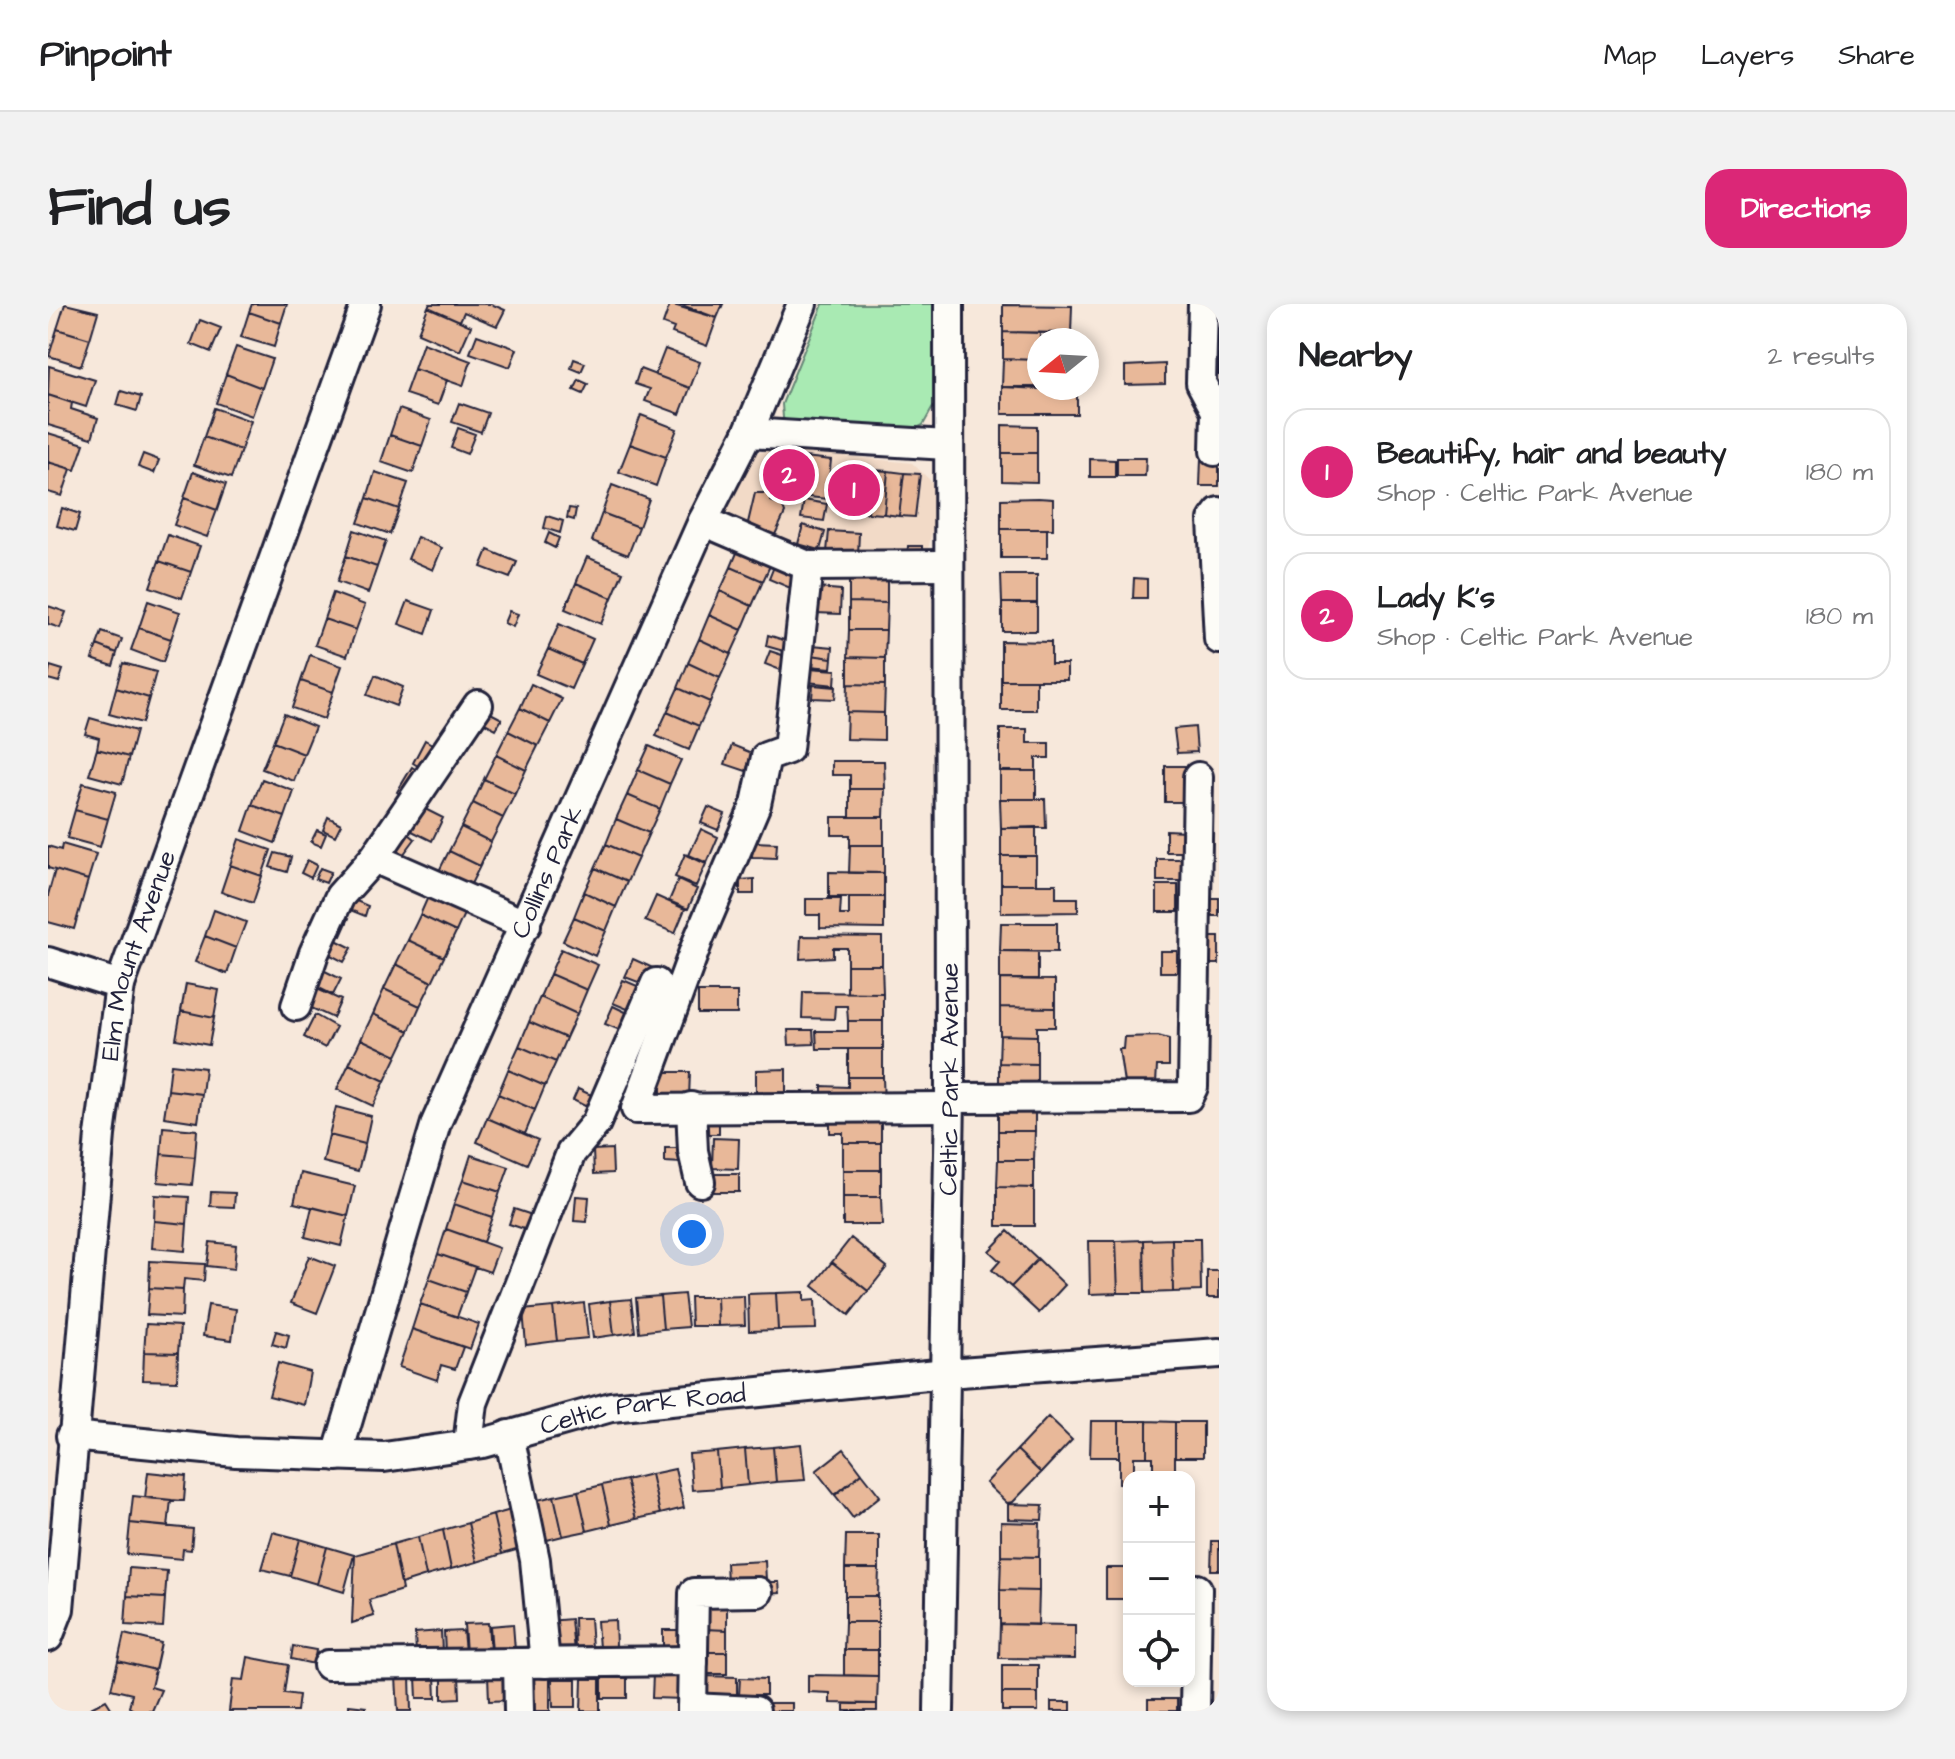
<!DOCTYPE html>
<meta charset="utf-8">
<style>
:root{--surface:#fff;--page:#f2f2f2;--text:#202124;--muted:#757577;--line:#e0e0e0;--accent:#db2777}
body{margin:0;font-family:"Architects Daughter",sans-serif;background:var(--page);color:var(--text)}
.controls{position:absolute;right:24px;bottom:24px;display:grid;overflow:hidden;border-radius:16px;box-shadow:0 4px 12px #0003}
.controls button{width:72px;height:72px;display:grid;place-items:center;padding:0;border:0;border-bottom:2px solid var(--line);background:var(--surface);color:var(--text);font:40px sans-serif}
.compass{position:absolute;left:979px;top:24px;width:72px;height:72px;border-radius:50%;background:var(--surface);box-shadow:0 4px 12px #0003;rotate:252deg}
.you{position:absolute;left:644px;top:930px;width:28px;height:28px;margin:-20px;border:6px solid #fff;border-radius:50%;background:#1a73e8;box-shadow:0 0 0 12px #1a73e833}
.badge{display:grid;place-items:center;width:52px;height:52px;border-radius:50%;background:var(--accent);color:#fff;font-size:26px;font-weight:700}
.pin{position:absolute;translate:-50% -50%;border:4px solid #fff;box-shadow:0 2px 8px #0006}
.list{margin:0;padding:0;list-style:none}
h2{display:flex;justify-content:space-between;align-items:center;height:104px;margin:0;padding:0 32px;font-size:34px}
h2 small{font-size:26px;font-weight:400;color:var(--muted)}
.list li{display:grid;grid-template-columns:52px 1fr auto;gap:24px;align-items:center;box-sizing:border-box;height:128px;margin:0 16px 16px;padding:0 16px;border:2px solid var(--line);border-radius:24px}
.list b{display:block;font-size:30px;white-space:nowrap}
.list p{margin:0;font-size:26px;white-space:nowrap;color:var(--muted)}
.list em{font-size:26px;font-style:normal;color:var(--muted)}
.icon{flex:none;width:44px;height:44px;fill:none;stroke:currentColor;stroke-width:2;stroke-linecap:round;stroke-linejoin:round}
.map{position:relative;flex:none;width:1171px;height:1407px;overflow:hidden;border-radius:24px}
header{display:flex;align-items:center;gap:48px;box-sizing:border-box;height:112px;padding:0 40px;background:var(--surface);border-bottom:2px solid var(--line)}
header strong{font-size:38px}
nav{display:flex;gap:44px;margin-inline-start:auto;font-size:28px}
.intro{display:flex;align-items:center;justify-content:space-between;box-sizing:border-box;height:192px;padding:0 48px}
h1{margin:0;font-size:56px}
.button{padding:20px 36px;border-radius:24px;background:var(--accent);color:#fff;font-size:28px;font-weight:700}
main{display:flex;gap:48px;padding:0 48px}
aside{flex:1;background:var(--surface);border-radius:24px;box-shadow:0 4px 12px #0003}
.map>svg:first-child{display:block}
.built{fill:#f2dac7}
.green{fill:#a9eab3;stroke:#668677;stroke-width:2}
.building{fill:#e8b899;stroke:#22223b;stroke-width:2}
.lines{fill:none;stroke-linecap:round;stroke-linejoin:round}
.minor-casing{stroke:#22223b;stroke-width:34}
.minor{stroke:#fdfcf7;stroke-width:28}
.labels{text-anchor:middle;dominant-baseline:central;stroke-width:6;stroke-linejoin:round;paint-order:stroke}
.street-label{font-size:26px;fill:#22223b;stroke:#fdfcf7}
</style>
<header>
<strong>Pinpoint</strong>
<nav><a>Map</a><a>Layers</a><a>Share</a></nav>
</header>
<div class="intro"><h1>Find us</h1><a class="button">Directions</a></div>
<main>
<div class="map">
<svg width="1171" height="1407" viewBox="0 0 1171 1407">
<rect width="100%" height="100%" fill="#f7e8db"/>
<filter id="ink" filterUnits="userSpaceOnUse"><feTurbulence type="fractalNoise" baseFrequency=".0125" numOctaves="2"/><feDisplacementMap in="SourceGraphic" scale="16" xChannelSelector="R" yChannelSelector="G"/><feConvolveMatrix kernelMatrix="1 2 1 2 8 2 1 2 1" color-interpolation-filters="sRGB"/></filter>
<g filter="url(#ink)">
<path class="built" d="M726 145 864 159 885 179V223L876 263 762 257 666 216 703 150Z"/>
<path class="green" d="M775 0H889V96L875 121 852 133 744 122 735 114 734 100Z"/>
<path class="building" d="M17 0 50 8 42 35 9 25Z
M204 0H239L233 19 201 8Z
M382 0H443L457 6 449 22 416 8 412 17 380 3Z
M622 0 669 14 659 42 624 29 626 24 615 20Z
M631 0H675L669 14Z
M955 1 1024 2 1023 29 955 28Z
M380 3 423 22 412 47 370 29Z
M201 8 233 19 226 43 193 33Z
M152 16 173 24 163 48 143 40Z
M9 25 42 35 33 62 1 52Z
M955 28 992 29 991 56 955 55Z
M429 31 469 45 462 63 422 49Z
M375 39 423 57 415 82 366 65Z
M188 43 224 55 214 84 178 70Z
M617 45 652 58 642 84 607 71Z
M1166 51H1171V71H1166Z
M526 55 537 59 533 68 523 64Z
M955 55 991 56V83H954Z
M1117 60V80L1077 81V62Z
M1 62 47 76 38 103 0 91Z
M366 65 399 76 390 101 357 90Z
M592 65 642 84 632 110 597 97 602 85 587 80Z
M178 70 214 84 204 112 168 99Z
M531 76 540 80 535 90 526 86Z
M954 83 1029 87V110H954Z
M73 87 93 93 89 107 69 101Z
M0 91 24 99 23 105 50 114 44 134 0 121Z
M411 99 440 109 433 128 404 118Z
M166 104 203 117 193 146 156 133Z
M351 105 383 116 374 142 342 131Z
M593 111 629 125 618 153 582 140Z
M954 121 989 122V149H954Z
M410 124 427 130 419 150 403 144Z
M0 129 36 140 27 166 0 158Z
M342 131 374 142 365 169 333 158Z
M156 133 193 146 183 174 146 161Z
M582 140 618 153 608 182 571 168Z
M954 149H989V178L954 177Z
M95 150 111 156 106 169 90 163Z
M729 150 756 153 752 192 725 189Z
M756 153 783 156 779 195 752 192Z
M1069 154H1098L1097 172H1069Z
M1153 154 1171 155V182H1152Z
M1042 155 1067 156V173H1042Z
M0 158 23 165 14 192 0 188Z
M792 162 824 166 820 209 788 205Z
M824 166 840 167 836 210 820 209Z
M840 167 856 169 851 212 836 210Z
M145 168 178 180 169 206 136 194Z
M327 168 360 179 351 205 319 194Z
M856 169 872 170 867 213 851 212Z
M564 181 601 195 591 223 554 209Z
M707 189H723V197L734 201 737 209 725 235 699 223Z
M136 194 169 206 159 233 126 221Z
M319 194 351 205 342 230 310 219Z
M990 194 1005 195V225H953V195Z
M756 196 779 200 776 217 753 214Z
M14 204 32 210 27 227 9 222Z
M521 204 528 205 526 216 519 214Z
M554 209 591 223 580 251 544 237Z
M499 212 515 217 512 229 496 224Z
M755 221 777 228 772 246 750 240Z
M953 225H999V254H953Z
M306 226 338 237 329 263 298 252Z
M781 227 811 229 810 251 779 248Z
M501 229 511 234 507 244 497 239Z
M120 231 152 242 143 268 111 257Z
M369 233 394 244 385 266 360 255Z
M693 239 726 253 715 277 683 263Z
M860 242H874V256L859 255Z
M440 246 469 258 462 274 433 263Z
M298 252 329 263 320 289 289 278Z
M539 253 575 268 564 294 528 279Z
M111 257 143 268 134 294 102 283Z
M727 260 743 266 750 280 747 286 721 275Z
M683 263 715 277 704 302 672 287Z
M801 271 839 272V299L801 298Z
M953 271H989V299H954Z
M1086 274 1099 275V294H1085Z
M528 279 564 294 553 320 517 305Z
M769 284 793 286 792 310 768 309Z
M672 287 704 302 694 326 661 311Z
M285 289 317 301 308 326 276 315Z
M100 297 132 308 123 335 91 324Z
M360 297 386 306 378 330 351 320Z
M801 298 839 299 838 326H801Z
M954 299H989V327H954Z
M0 302 18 308 12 324 0 320Z
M461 307 470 310 465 323 456 319Z
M661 311 694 326 683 350 651 335Z
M276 315 308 326 299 352 267 341Z
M511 320 545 335 534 360 500 345Z
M91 324 123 335 115 358 83 346Z
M801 326H838L837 354 800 353Z
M54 328 74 335 69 349 49 341Z
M720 331 742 338 739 348 718 342Z
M651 335 683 350 672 374 640 359Z
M953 337 1003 338V360H1019V376H953Z
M49 341 69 349 65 362 44 355Z
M764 341 785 343 784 354 763 351Z
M500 345 534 360 523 385 488 370Z
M722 347 740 353 735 367 717 360Z
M262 351 294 362 285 388 253 377Z
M763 351 784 354 783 364 762 362Z
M800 353 837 354V381L800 380Z
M75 359 108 368 101 394 68 384Z
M640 359 672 374 662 398 630 384Z
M2 362 15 366 11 378 0 375Z
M760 364 788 366 787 381 759 378Z
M327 371 355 383 348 402 319 391Z
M953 376H988V406H953Z
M253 377 285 388 276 415 244 404Z
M483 380 514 395 502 419 472 404Z
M800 380 837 381 836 409 799 408Z
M765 381 788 383 787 395 764 394Z
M68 384 101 394 94 419 61 410Z
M630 384 662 398 651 422 619 408Z
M472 404 502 419 490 442 460 427Z
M435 405 454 415 448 425 429 415Z
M619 408 651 422 641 446 608 432Z
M799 408 836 409V436L798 435Z
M236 410 267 423 256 450 225 438Z
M42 414 88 427 81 453 49 445 51 434 37 430Z
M1147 423 1149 448 1129 449 1126 425Z
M952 425H979V439H1001V454H988V467H952Z
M460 427 490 442 478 466 448 451Z
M377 436 391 444 378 467 365 459Z
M225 438 256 450 246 477 214 465Z
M684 441 704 449 698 467 677 460Z
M601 442 633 456 622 480 590 466Z
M49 445 81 453 74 480 41 471Z
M448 451 478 466 467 490 436 475Z
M784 457H836L837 485H802V471H784Z
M1117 462H1141V498H1117Z
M364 463 375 470 360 495 349 488Z
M590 466 622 480 612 505 579 491Z
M952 467H988V495H952Z
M214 475 246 487 237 513 204 501Z
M436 475 467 490 455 514 425 499Z
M35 479 68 488 60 515 27 506Z
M802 485H837L836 513H802Z
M579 491 612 505 601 529 568 515Z
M952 495H997L998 524H953Z
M425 499 455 514 443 538 413 523Z
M204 501 237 513 227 539 195 527Z
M660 503 677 510 670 526 653 519Z
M375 504 395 514 384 537 364 527Z
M27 506 60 515 52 543 19 534Z
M280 513 293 520 287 532 275 526Z
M784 513H836V541H802V531H784Z
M568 515 601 529 590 554 558 540Z
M413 523 443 538 432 562 401 547Z
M988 523V552H953V524Z
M653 525 670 533 659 559 641 551Z
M269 526 278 530 273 542 263 538Z
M356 526 367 535 355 551 343 543Z
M1118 526 1137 527V548H1118Z
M191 535 223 546 214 572 182 561Z
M705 538 729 539 728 554 704 553Z
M14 540 48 550 40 576 0 564V542L13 546Z
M558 540 590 554 579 578 547 564Z
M802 541H836V569H801Z
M401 547 432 562 420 586 389 571Z
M227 549 243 553 239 568 222 563Z
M637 550 658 560 648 582 627 573Z
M953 552H988V580H953Z
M1109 555H1137V577H1109Z
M259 556 269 561 263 574 253 569Z
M182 561 214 572 205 599 173 588Z
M272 564 283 568 278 579 267 575Z
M547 564 579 578 568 603 536 588Z
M7 566 40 576 26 625 0 618V591Z
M781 568 836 569V593H781Z
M706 575V590H692V576Z
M630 576 649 585 640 605 621 597Z
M953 580H1008V594H1030V608L953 609Z
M1109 581H1130V608H1109Z
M383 586 419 603 408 628 372 611Z
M536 588 568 603 558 627 526 613Z
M608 592 637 605 627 629 597 617Z
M801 593H836V625L772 624V611H758V595H793L792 611H801Z
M1158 594H1171V612H1158Z
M306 596 320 602 317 612 302 606Z
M166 606 198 618 188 644 157 632Z
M290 610 301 614 293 632 283 628Z
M372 611 408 628 396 653 360 636Z
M526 613 558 627 547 652 515 637Z
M953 619H1009V648L952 647Z
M157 632 188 644 179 670 147 658Z
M753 632 834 633V661H799V644H785V653L752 655Z
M282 633 304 644 296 658 275 647Z
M1159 633H1171V660H1160Z
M360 636 396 653 384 678 348 660Z
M513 645 550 661 539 686 502 670Z
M952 647H990V675H952Z
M1112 647H1129V668H1112Z
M585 655 605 664 598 681 577 673Z
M348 660 384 678 372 702 336 685Z
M799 661H834L835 689H799Z
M273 665 293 675 285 691 265 681Z
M502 670 539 686 529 710 492 693Z
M952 675 1007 676V704L952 703Z
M575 676 599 686 589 709 565 699Z
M138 680 171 686 166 714 133 707Z
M267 684 293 696 285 714 259 702Z
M336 685 372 702 361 727 325 710Z
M650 688H689V710H650Z
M755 688 835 689V717H800L799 702H787L786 715 754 714Z
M492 693 529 710 518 734 481 718Z
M565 702 586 712 579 729 557 720Z
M952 703 1007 704V723H989V732L952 731Z
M133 707 166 714 161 741 128 735Z
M325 710 361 727 349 752 313 735Z
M267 711 288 723 277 744 256 733Z
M800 717H835V745H769L768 727H800Z
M481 718 518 734 508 758 471 742Z
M740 726H765L766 740 741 741Z
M952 731 989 732V760L951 759Z
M1110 732 1121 735V762H1109L1108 780 1076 779 1071 745H1075L1076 733Z
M313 735 349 752 337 777 301 760Z
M471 742 508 758 497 782 460 766Z
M800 745H835V773H800Z
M951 759 989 760V788H951Z
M123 760 157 764 154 790 120 786Z
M301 760 337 777 325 802 289 785Z
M738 765V793H708V766Z
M460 766 497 782 487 806 450 790Z
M613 768H642L641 794 613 793Z
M800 773H835L836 801H774V782L800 783Z
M530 785 550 794 545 806 525 796Z
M120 786 154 790 150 818 116 813Z
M450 790 487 806 477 830 439 814Z
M288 803 323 812 317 840 281 831Z
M950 803H987V827H950Z
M655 809H671V830H655Z
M833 811V839H795V829H782V812Z
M439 814 490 836 479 860 429 838Z
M115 823 149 826 147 853 113 850Z
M950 827H987L986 856H950Z
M281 831 317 840 310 867 275 858Z
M665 834 691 835 690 865 664 864Z
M795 839H833V866H795Z
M617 844H635L634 859 617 858Z
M564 845 565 869 546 870 545 846Z
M113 850 147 853 144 881 110 878Z
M423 851 461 863 452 888 415 876Z
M950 856H986V884L949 883Z
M795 866H833V893H795Z
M253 869 307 882 300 912 246 899Z
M665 870H691V888H665Z
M415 876 452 888 444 913 406 900Z
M949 883 986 884V922H949Z
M163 888 187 889 186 903 162 902Z
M107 891 141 893 139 920 106 917Z
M528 892 541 893 539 918 526 917Z
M795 893H833L834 921H795Z
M406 900 444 913 435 938 398 925Z
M264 903 300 912 293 942 257 933Z
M466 905 487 912 482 927 461 920Z
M106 917 139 920 137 947 104 944Z
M398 925 451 944 442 968 390 950Z
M960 927 990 955 963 983 944 966 952 957 941 947Z
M803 934 839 963 820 987 784 958Z
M1124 935H1152L1153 987 1125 988Z
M1124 935 1125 988 1097 989 1096 936Z
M1096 936 1097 989H1070L1068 937Z
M1041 937H1068L1070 989 1042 990Z
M162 938 188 941 186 965 159 962Z
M390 950 427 963 418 988 381 975Z
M261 952 287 962 269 1009 243 999Z
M990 955 1017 981 991 1009 963 983Z
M102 957 157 960 156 977 136 975 135 986 101 984Z
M784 958 820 987 801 1011 765 982Z
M1159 967H1171V994H1159Z
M381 975 418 988 409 1013 372 1000Z
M101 984 135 986 134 1013 99 1011Z
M756 988V997L767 996 768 1025 730 1026 728 989Z
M728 989 730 1026 701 1027 700 990Z
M636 990 640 1023 615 1025 612 992Z
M612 992 615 1025 591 1028 588 994Z
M696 992 697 1021 670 1022 669 993Z
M642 993H669L670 1022H643Z
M583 995 587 1028 566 1031 562 997Z
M562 997 566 1031 545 1034 541 1000Z
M536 999 540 1034 509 1037 505 1003Z
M372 1000 431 1020 422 1045 364 1025Z
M160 1001 188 1005 184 1036 155 1032Z
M505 1003 509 1037 478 1041 475 1006Z
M98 1020 132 1022 130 1049 96 1048Z
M364 1025 415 1043 407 1065 393 1061 389 1076 351 1063Z
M228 1027 241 1031 238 1044 224 1040Z
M96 1048 130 1049 129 1077 95 1076Z
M230 1059 262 1068 256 1101 221 1092Z
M1000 1113 1024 1136 993 1169 969 1146Z
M1043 1117H1071V1153H1042Z
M1071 1117H1099V1153H1086V1173H1081V1180H1071Z
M1099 1117 1127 1118V1173H1105V1153H1099Z
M1127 1118H1155V1153H1127Z
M753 1140 757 1176 728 1178 725 1143Z
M725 1143 728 1178 700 1181 697 1145Z
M697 1145 700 1181 672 1184 669 1148Z
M796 1145 814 1169 787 1191 768 1167Z
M969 1146 993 1169 965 1198 959 1199 938 1179Z
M669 1148 672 1184 644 1186 641 1150Z
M627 1165 636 1204 612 1210 603 1170Z
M100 1168 138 1172 136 1197 97 1194Z
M814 1169 832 1192 805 1214 787 1191Z
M603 1170 612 1210 588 1215 578 1176Z
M578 1176 588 1215 563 1221 554 1181Z
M554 1181 563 1221 539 1227 530 1187Z
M530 1187 539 1227 515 1232 506 1192Z
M85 1192 123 1196 120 1223 82 1219Z
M506 1192 515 1232 491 1238 482 1198Z
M960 1200 995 1201 994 1216 960 1215Z
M470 1204 479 1243 454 1250 445 1211Z
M445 1211 454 1250 429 1258 420 1219Z
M953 1218 992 1219 991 1253 953 1252Z
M82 1219 145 1225 143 1246 135 1245 134 1255 79 1250Z
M420 1219 429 1258 403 1265 395 1226Z
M395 1226 403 1265 378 1272 370 1233Z
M225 1228 252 1235 242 1272 214 1265Z
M798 1231H831V1265H797Z
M370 1233 378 1272 353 1280 345 1240Z
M252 1235 279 1243 269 1280 242 1272Z
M1164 1237H1171V1266H1163Z
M345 1240 354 1286 321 1296 326 1312 304 1319 307 1251Z
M279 1243 306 1251 296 1288 269 1280Z
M953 1252 991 1253V1287L952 1286Z
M717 1257 718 1276 679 1278 678 1259Z
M81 1264 119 1267 117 1294 79 1292Z
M1058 1264H1081V1295H1058Z
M797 1265H831L830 1292H797Z
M718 1278H731L732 1289 718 1290Z
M952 1286 991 1287 990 1321 952 1320Z
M79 1292 117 1294 115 1323 77 1321Z
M797 1292H830V1318H797Z
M656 1303H679V1326L656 1325Z
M526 1314H542L544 1344H527Z
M523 1315 526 1348 507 1350 500 1317Z
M567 1316 568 1342 551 1344 549 1317Z
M797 1318H830V1346H796Z
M440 1319 442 1347 418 1349 416 1320Z
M465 1320 467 1346 444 1348 442 1322Z
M952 1320 1027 1321V1355L951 1354Z
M656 1325 679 1326V1348H655Z
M615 1326H636L635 1348H615Z
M393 1327 394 1348 368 1350 367 1329Z
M415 1327 417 1348 397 1349 396 1328Z
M76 1330 113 1339 107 1366 70 1357Z
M245 1342 268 1346 266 1360 243 1355Z
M796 1346H830V1372L796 1371Z
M655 1348H679V1370H655Z
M200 1353 240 1361 236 1389 251 1391 249 1407H181L185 1375 196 1376Z
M70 1357 107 1366 103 1383 113 1386 104 1407H87L81 1403 84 1390 63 1385Z
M954 1361H990V1389H954Z
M463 1370 464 1396 441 1397 440 1371Z
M605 1370H636V1395L604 1394Z
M394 1371H411L412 1394 394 1395Z
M760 1371 830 1372 829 1400 782 1399V1389L760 1388Z
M362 1372 363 1407H350L348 1373Z
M387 1372 388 1394H369L368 1373Z
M478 1372H502V1407H478Z
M654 1372 689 1373V1395H654Z
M554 1374H579V1394H554Z
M692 1374 718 1375V1391H691Z
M504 1375H528V1403H505Z
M534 1375H552V1407H533Z
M954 1389H990V1407H954Z
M1100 1395H1129V1407H1100Z
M58 1396 65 1407H37Z
M1003 1398H1023V1407H1003Z
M718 1399H744V1407H718Z
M796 1400H829V1407H796Z
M301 1401 318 1403V1407H301Z"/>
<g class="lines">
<g class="minor-casing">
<g id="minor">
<path d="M1155 0 1153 79 1168 107 1167 147"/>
<path d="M700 129 899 141"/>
<path d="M1171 208 1165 216 1171 335"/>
<path d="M655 217 760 262 899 261"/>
<path d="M760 262 740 445 718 453 708 500 651 634 588 805 901 803"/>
<path d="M326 554 478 621"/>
<path d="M0 658 72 681"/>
<path d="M248 702 266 649 292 592 326 554 430 401"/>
<path d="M902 794 1140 793 1145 783 1150 473"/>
<path d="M643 803 645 847 652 878"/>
<path d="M461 1131 487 1256 497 1359"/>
<path id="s1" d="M23 1132 188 1148 336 1153 435 1139 563 1103 899 1069 1171 1049"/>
<path d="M420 1141 425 1099 523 849 548 819 608 679"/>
<path id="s2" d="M289 1152 388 819 655 217 700 129 754 0"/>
<path d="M1141 1285H1149L1147 1407"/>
<path id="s3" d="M0 1333 11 1305 52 831 72 681 318 0"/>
<path d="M470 1359 471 1407"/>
<path d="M280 1361 645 1357"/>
<path d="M644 1404 707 1407"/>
<path d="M644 1407 646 1289 710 1288"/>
<path id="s4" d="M891 1407 902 794 901 0"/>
</g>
</g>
<use href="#minor" class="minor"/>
</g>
</g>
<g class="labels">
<g class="street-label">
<text stroke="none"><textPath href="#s2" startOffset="622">Collins Park</textPath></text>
<text stroke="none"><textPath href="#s3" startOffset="690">Elm Mount Avenue</textPath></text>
<text stroke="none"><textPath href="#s4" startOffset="632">Celtic Park Avenue</textPath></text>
<text stroke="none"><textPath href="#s1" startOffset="578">Celtic Park Road</textPath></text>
</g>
</g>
</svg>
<div class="controls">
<button>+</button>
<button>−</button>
<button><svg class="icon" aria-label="locate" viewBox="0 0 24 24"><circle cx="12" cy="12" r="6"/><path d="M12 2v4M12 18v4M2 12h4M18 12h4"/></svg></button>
</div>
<svg class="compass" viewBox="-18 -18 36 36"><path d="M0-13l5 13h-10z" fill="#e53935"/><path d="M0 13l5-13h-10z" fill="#757577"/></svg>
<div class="you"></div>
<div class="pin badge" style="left:806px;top:186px">1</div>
<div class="pin badge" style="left:741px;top:171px">2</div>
</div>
<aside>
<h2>Nearby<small>2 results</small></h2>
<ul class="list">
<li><span class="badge">1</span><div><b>Beautify, hair and beauty</b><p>Shop · Celtic Park Avenue</p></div><em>180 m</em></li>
<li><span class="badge">2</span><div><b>Lady K's</b><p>Shop · Celtic Park Avenue</p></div><em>180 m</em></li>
</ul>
</aside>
</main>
